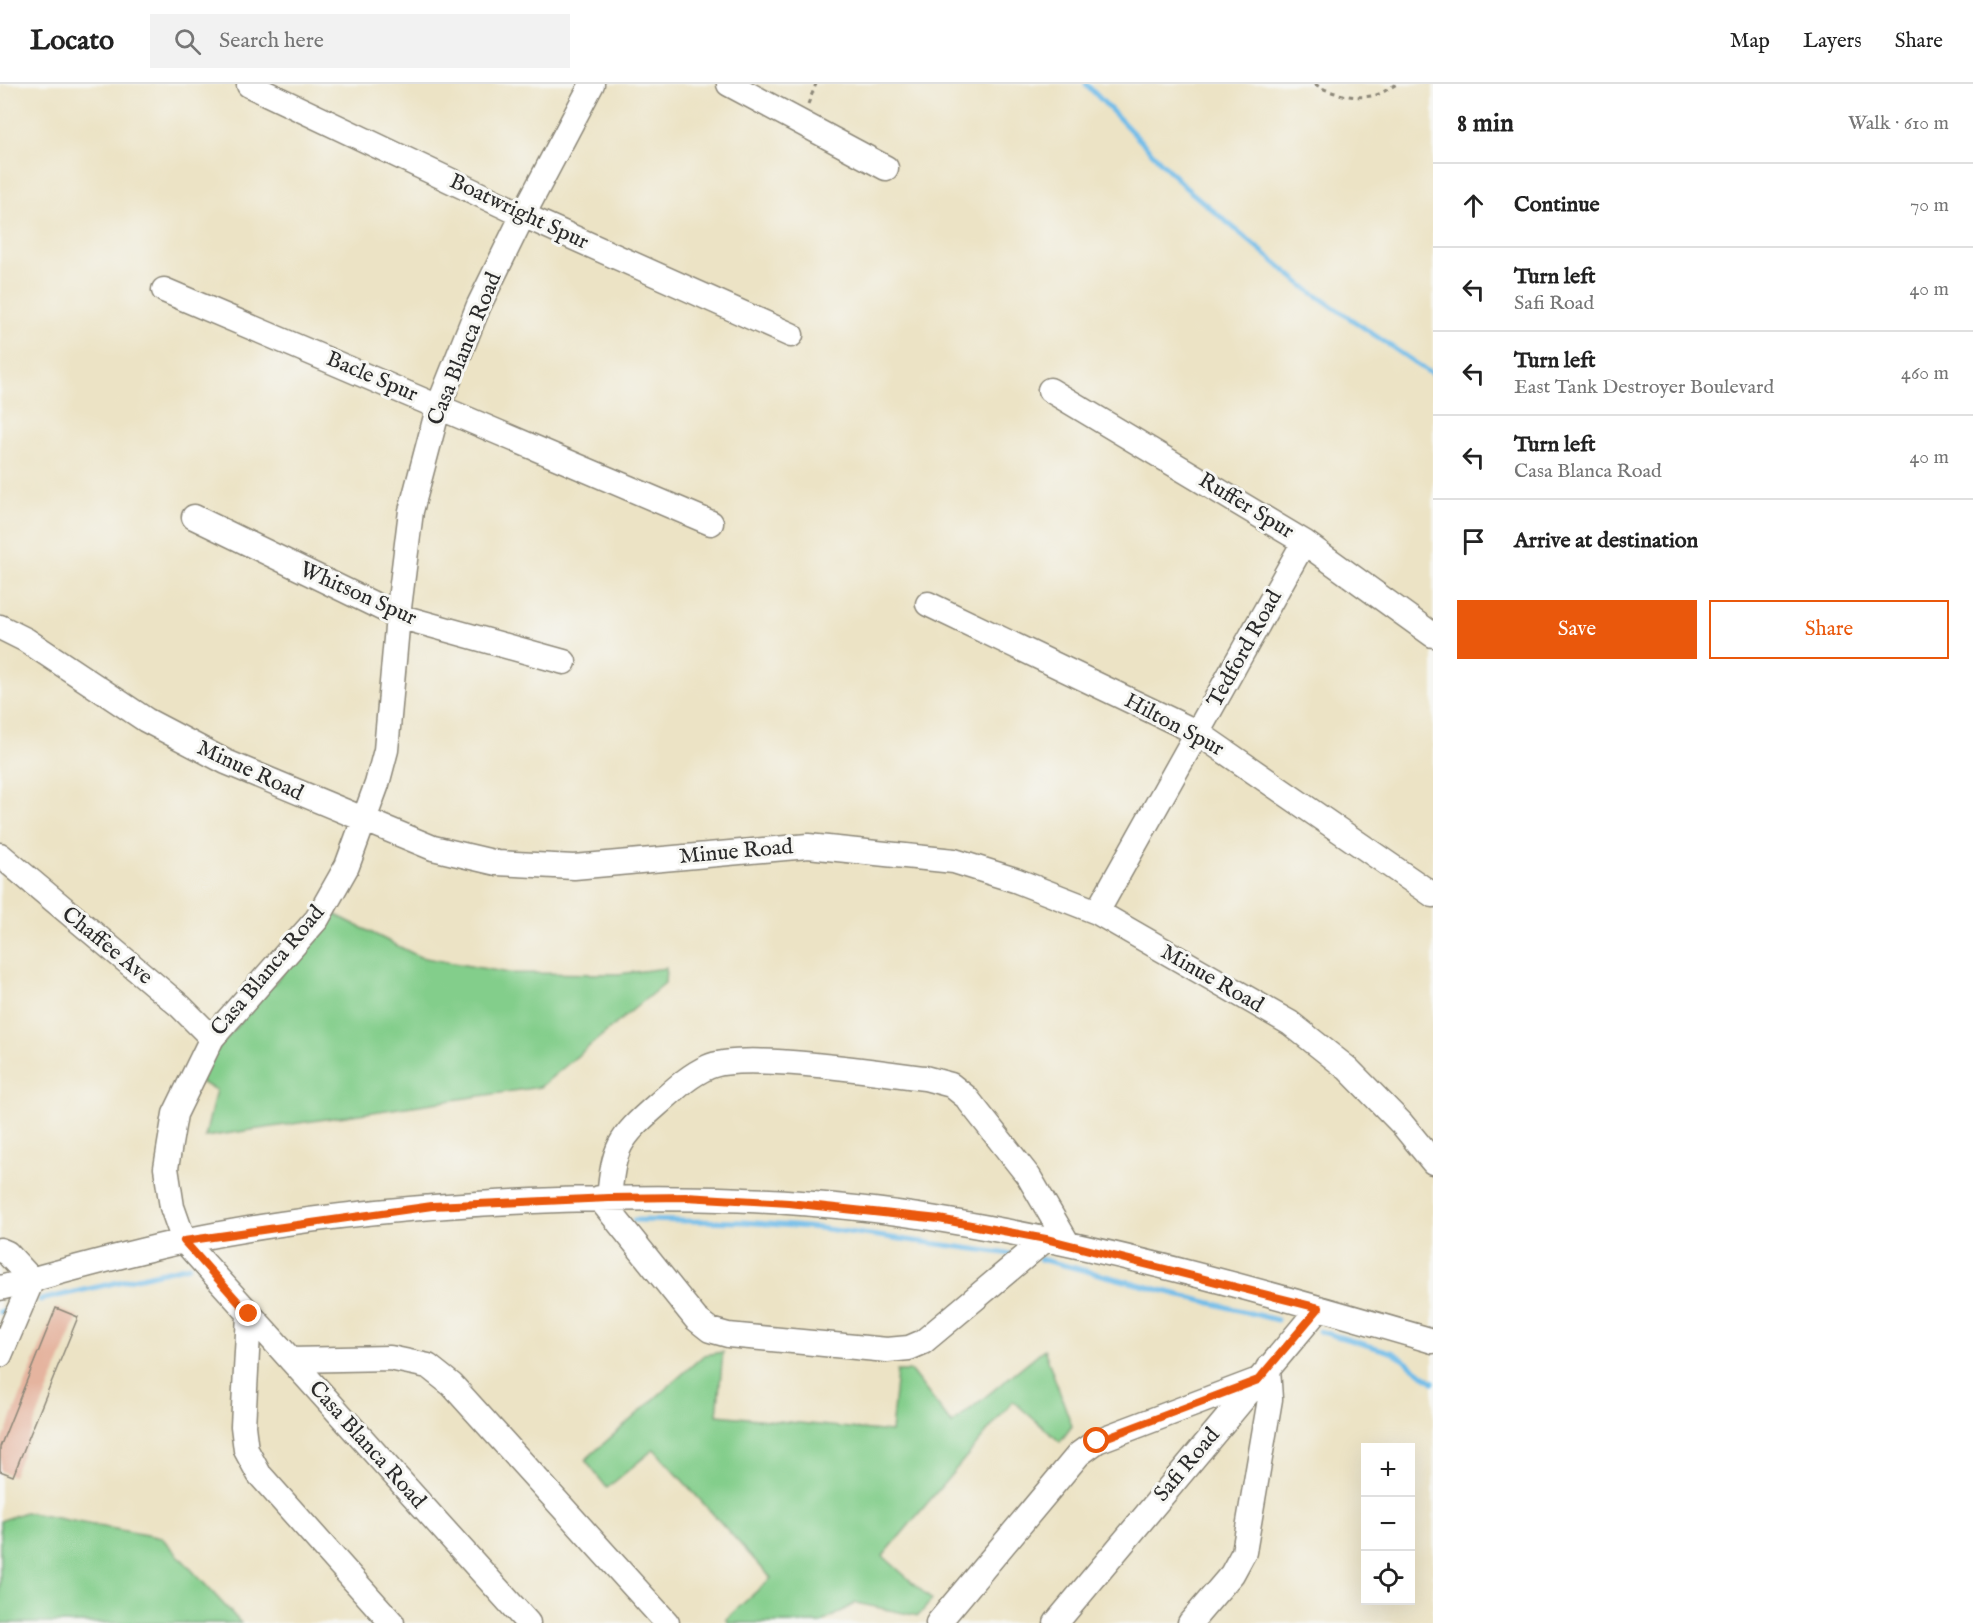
<!DOCTYPE html>
<meta charset="utf-8">
<style>
:root{--surface:#fff;--page:#f2f2f2;--text:#222;--muted:#767676;--line:#e0e0e0;--accent:#ea580c}
body{margin:0;font-family:"IM FELL English",serif;background:var(--page);color:var(--text)}
.controls{position:absolute;right:18px;bottom:18px;display:grid;overflow:hidden;border-radius:0px;box-shadow:0 6px 24px #0002}
.controls button{width:54px;height:54px;display:grid;place-items:center;padding:0;border:0;border-bottom:2px solid var(--line);background:var(--surface);color:var(--text);font:30px sans-serif}
.stop{position:absolute;width:18px;height:18px;margin:-14px;border:4px solid #ea580c;border-radius:50%;background:#fff}
.stop.end{background:#ea580c;border-color:#fff;box-shadow:0 2px 6px #0008}
.list{margin:0;padding:0;list-style:none}
h2{display:flex;justify-content:space-between;align-items:center;height:78px;margin:0;padding:0 24px;font-size:26px}
h2 small{font-size:20px;font-weight:400;color:var(--muted)}
.list li{display:grid;grid-template-columns:39px 1fr auto;gap:18px;align-items:center;box-sizing:border-box;height:84px;padding:0 24px;border-top:2px solid var(--line)}
.list b{display:block;font-size:22px;white-space:nowrap}
.list p{margin:0;font-size:20px;white-space:nowrap;color:var(--muted)}
.list em{font-size:20px;font-style:normal;color:var(--muted)}
.actions{display:flex;gap:12px;padding:18px 24px}
.actions a{flex:1;padding:14px 0;border:2px solid var(--accent);border-radius:0px;text-align:center;font-size:21px;color:var(--accent)}
.actions .main{background:var(--accent);color:#fff}
.icon{flex:none;width:33px;height:33px;fill:none;stroke:currentColor;stroke-width:2;stroke-linecap:round;stroke-linejoin:round}
.map{position:relative;flex:none;width:1433px;height:1539px;overflow:hidden}
header{display:flex;align-items:center;gap:36px;box-sizing:border-box;height:84px;padding:0 30px;background:var(--surface);border-bottom:2px solid var(--line)}
header strong{font-size:28px}
nav{display:flex;gap:33px;margin-inline-start:auto;font-size:21px}
.search{width:420px;height:54px;background:var(--page);display:flex;align-items:center;gap:15px;box-sizing:border-box;padding:0 21px;border-radius:0px;color:var(--muted);font-size:22px}
main{display:flex}
aside{flex:1;background:var(--surface)}
.map>svg:first-child{display:block}
.green{fill:#83ce8b;stroke:#577c5b;stroke-width:1.5}
.lines{fill:none;stroke-linecap:round;stroke-linejoin:round}
.stream{stroke:#6fbce9;stroke-width:5}
.building{fill:#e5b49f}
.minor-casing{stroke:#8c8778;stroke-width:27}
.path{stroke:#8c8778;stroke-width:3;stroke-dasharray:4.5 4.5;stroke-linecap:butt}
.minor{stroke:#fff;stroke-width:24}
.route{stroke:#ea580c;stroke-width:8}
.labels{text-anchor:middle;dominant-baseline:central;stroke-width:6;stroke-linejoin:round;paint-order:stroke}
.street-label{font-size:22px;fill:#2b2b2b;stroke:#f6f6f2}
</style>
<header>
<strong>Locato</strong>
<div class="search"><svg class="icon" aria-label="search" viewBox="0 0 24 24"><circle cx="10" cy="10" r="6"/><path d="M15 15l6 6"/></svg>Search here</div>
<nav><a>Map</a><a>Layers</a><a>Share</a></nav>
</header>
<main>
<div class="map">
<svg width="1433" height="1539" viewBox="0 0 1433 1539">
<rect width="100%" height="100%" fill="#f6f6f2"/>
<filter id="ink" filterUnits="userSpaceOnUse"><feTurbulence type="fractalNoise" baseFrequency=".0167" numOctaves="2"/><feDisplacementMap in="SourceGraphic" scale="12" xChannelSelector="R" yChannelSelector="G"/><feConvolveMatrix kernelMatrix="1 2 1 2 8 2 1 2 1" color-interpolation-filters="sRGB"/></filter>
<filter id="wash" filterUnits="userSpaceOnUse"><feTurbulence type="fractalNoise" baseFrequency=".008" numOctaves="4" result="noise"/><feDisplacementMap in="SourceGraphic" scale="24" xChannelSelector="R" yChannelSelector="G"/><feGaussianBlur stdDeviation="1.35" result="paint"/><feColorMatrix in="noise" values="0 0 0 0 0 0 0 0 0 0 0 0 0 0 0 0 0 1.4 0 .05"/><feComposite in="paint" operator="in"/></filter>
<g filter="url(#wash)">
<rect width="100%" height="100%" fill="#ece3c5"/>
<path class="green" d="M334 830 420 873 509 889 618 890 666 884 665 899 540 1003 205 1053 216 1006 200 998 213 970Z
M1044 1265 1072 1342 1060 1358 1013 1317 883 1472 932 1516 918 1532 856 1519 821 1539H729L726 1535 771 1494 654 1365 607 1404 585 1376 704 1271 723 1268 717 1331 891 1348 897 1287H911L952 1340Z
M25 1428 162 1454 241 1539H0V1437Z"/>
<g class="lines">
<path class="stream" d="M1086 0 1185 103 1307 205 1433 291
M634 1136 743 1138 819 1144 1011 1170
M1040 1175 1277 1236
M40 1216 189 1182
M0 1228 7 1226
M1319 1247 1394 1269 1433 1298"/>
</g>
<g id="blocks">
<path class="building" d="M56 1224 78 1233 13 1392 0 1387V1363Z"/>
</g>
</g>
<g filter="url(#ink)">
<use href="#blocks" fill-opacity="0" stroke="#8c8778" stroke-width="1.5"/>
<g class="lines">
<g class="minor-casing">
<path id="minor" d="M729 0 886 84
M249 1 523 131 791 251
M164 206 711 439
M1050 306 1304 458 1433 551
M194 433 398 532 564 578
M928 520 1198 649 1433 811
M0 543 26 556 146 636 226 678 433 764 497 779 574 783 808 762 954 777 1015 796 1097 828 1290 939 1348 985 1402 1040 1433 1078
M0 771 180 922 212 954
M1097 828 1304 458
M599 1114 696 1235 710 1246 728 1251 887 1266 909 1264 923 1258 1046 1155
M609 1114C614 1063 618 1055 657 1021 673 1007 688 992 708 983 742 967 881 989 925 994L951 1001 966 1013 1029 1093 1068 1160
M0 1166 7 1169 32 1196
M0 1204C61 1188 123 1170 184 1157 299 1133 417 1122 533 1117 670 1111 808 1113 943 1136 1108 1163 1272 1210 1433 1257
M249 1231 243 1342 246 1366 259 1390 392 1539
M0 1271 32 1196
M291 1276 390 1274 428 1282 452 1301 667 1539
M528 1539 184 1157 172 1123 166 1084 175 1030 212 954 317 835 347 782 377 700 386 666 398 532 411 427 439 321 479 221 523 131 592 0
M938 1539 1079 1370 1097 1357 1258 1296
M1056 1539 1319 1224
M1190 1539 1232 1490 1244 1468 1270 1315 1268 1284"/>
</g>
<path class="path" d="M1315 0C1330 10 1357 16 1376 11 1383 9 1391 3 1397 0
M808 20 816 0"/>
<use href="#minor" class="minor"/>
</g>
</g>
<g class="lines" filter="url(#ink)">
<path class="route" d="M249 1230 184 1157 432 1122 609 1114 686 1113 789 1119 939 1135 1046 1155 1319 1224 1258 1296 1097 1357"/>
</g>
<g class="labels">
<g class="street-label">
<text transform="translate(519 128) rotate(25)">Boatwright Spur</text>
<text transform="translate(465 265) rotate(-68)">Casa Blanca Road</text>
<text transform="translate(372 293) rotate(23)">Bacle Spur</text>
<text transform="translate(1246 422) rotate(31)">Ruffer Spur</text>
<text transform="translate(358 510) rotate(24)">Whitson Spur</text>
<text transform="translate(1245 565) rotate(-61)">Tedford Road</text>
<text transform="translate(1174 641) rotate(28)">Hilton Spur</text>
<text transform="translate(250 687) rotate(25)">Minue Road</text>
<text transform="translate(736 768) rotate(-5)">Minue Road</text>
<text transform="translate(107 862) rotate(39)">Chaffee Ave</text>
<text transform="translate(268 887) rotate(-50)">Casa Blanca Road</text>
<text transform="translate(1212 895) rotate(30)">Minue Road</text>
<text transform="translate(367 1361) rotate(48)">Casa Blanca Road</text>
<text transform="translate(1187 1381) rotate(-50)">Safi Road</text>
</g>
</g>
</svg>
<div class="controls">
<button>+</button>
<button>−</button>
<button><svg class="icon" aria-label="locate" viewBox="0 0 24 24"><circle cx="12" cy="12" r="6"/><path d="M12 2v4M12 18v4M2 12h4M18 12h4"/></svg></button>
</div>
<div class="stop" style="left:1097px;top:1357px"></div>
<div class="stop end" style="left:249px;top:1230px"></div>
</div>
<aside>
<h2>8 min<small>Walk · 610 m</small></h2>
<ul class="list">
<li><svg class="icon" aria-label="ahead" viewBox="0 0 24 24"><path d="M12 20V5M6 11l6-6 6 6"/></svg><div><b>Continue</b></div><em>70 m</em></li>
<li><svg class="icon" aria-label="left" viewBox="0 0 24 24"><path d="M17 20v-9H6M10 6l-5 5 5 5"/></svg><div><b>Turn left</b><p>Safi Road</p></div><em>40 m</em></li>
<li><svg class="icon" aria-label="left" viewBox="0 0 24 24"><path d="M17 20v-9H6M10 6l-5 5 5 5"/></svg><div><b>Turn left</b><p>East Tank Destroyer Boulevard</p></div><em>460 m</em></li>
<li><svg class="icon" aria-label="left" viewBox="0 0 24 24"><path d="M17 20v-9H6M10 6l-5 5 5 5"/></svg><div><b>Turn left</b><p>Casa Blanca Road</p></div><em>40 m</em></li>
<li><svg class="icon" aria-label="arrive" viewBox="0 0 24 24"><path d="M6 21V4h12l-3 4 3 4H6"/></svg><div><b>Arrive at destination</b></div></li>
</ul>
<div class="actions"><a class="main">Save</a><a>Share</a></div>
</aside>
</main>
